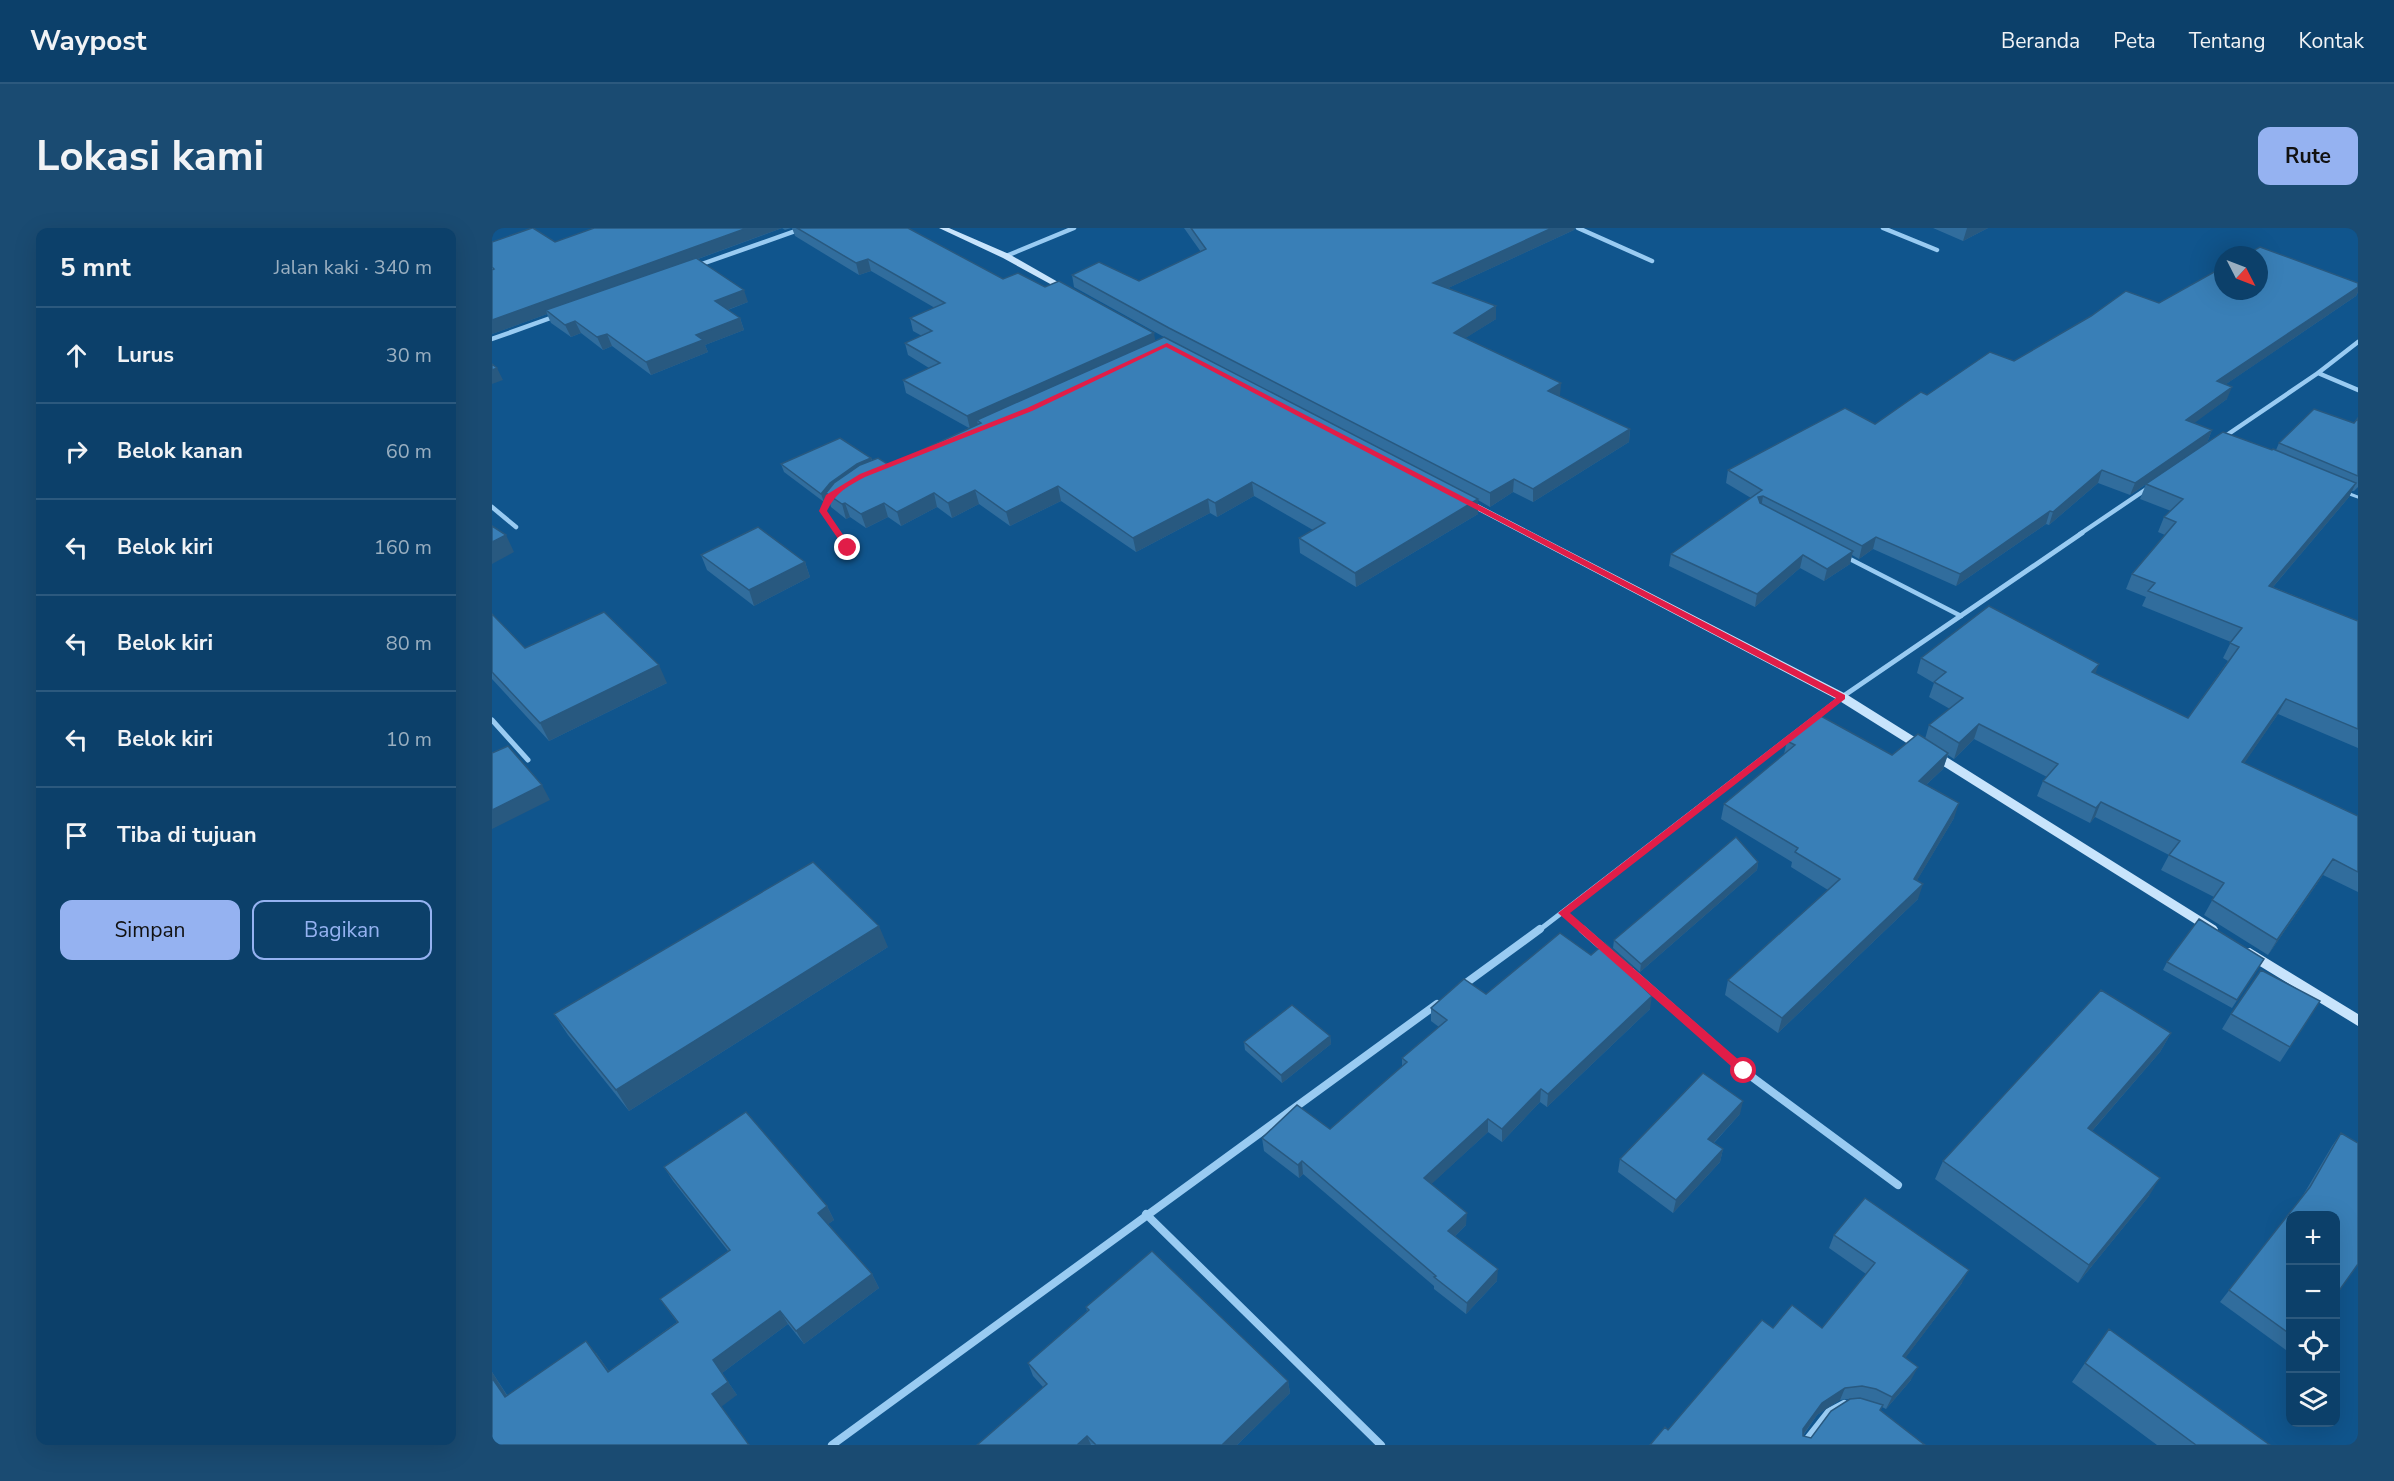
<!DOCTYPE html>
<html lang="id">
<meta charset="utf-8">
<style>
:root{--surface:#0c406a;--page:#1a4b72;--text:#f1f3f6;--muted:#9aafc1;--line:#2c597e;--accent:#95b2f1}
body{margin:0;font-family:"Nunito Sans",sans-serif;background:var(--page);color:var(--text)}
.controls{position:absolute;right:18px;bottom:18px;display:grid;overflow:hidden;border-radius:12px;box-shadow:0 6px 24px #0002}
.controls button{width:54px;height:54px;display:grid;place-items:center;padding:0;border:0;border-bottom:2px solid var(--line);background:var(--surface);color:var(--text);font:30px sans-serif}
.compass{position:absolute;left:1722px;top:18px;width:54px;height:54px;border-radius:50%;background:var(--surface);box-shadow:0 6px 24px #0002;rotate:132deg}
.stop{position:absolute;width:18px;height:18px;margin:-14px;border:4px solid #e11d48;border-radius:50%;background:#fff}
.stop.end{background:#e11d48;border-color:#fff;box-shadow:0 2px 6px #0008}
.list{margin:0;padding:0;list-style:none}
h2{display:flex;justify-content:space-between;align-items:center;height:78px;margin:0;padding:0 24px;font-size:26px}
h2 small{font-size:20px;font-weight:400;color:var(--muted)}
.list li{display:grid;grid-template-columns:39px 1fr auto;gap:18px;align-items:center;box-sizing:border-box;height:96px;padding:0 24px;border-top:2px solid var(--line)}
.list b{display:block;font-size:22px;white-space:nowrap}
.list em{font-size:20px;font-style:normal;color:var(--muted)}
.actions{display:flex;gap:12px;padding:18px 24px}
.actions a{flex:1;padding:14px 0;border:2px solid var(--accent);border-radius:12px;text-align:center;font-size:21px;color:var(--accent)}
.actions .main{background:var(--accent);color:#111}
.icon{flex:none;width:33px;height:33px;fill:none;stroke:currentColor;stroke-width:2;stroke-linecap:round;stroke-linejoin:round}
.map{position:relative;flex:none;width:1866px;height:1217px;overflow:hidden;border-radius:12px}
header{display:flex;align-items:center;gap:36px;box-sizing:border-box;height:84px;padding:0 30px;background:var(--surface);border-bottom:2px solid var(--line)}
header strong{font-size:28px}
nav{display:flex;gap:33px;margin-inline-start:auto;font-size:21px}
.intro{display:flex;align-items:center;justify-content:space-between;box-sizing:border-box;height:144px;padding:0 36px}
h1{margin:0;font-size:42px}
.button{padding:15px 27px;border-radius:12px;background:var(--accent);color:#111;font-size:21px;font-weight:700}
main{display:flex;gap:36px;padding:0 36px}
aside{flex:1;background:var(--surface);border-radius:12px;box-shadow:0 6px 24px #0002}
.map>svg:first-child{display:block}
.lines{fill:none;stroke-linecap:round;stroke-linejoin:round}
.lane-far1{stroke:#99cbf2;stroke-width:3}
.lane{stroke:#99cbf2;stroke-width:4.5}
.street-far2{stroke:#99cbf2;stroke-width:4.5}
.street-far1{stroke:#99cbf2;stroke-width:5}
.street{stroke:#99cbf2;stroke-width:8}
.secondary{fill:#c8e4fc;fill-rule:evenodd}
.wall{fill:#316d9d;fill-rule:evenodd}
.shaded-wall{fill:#285980}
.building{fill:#397fb7;stroke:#285980;stroke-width:1.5}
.route{fill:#e11d48}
</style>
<header>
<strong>Waypost</strong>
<nav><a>Beranda</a><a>Peta</a><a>Tentang</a><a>Kontak</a></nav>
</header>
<div class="intro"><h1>Lokasi kami</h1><a class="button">Rute</a></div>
<main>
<aside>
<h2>5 mnt<small>Jalan kaki · 340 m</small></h2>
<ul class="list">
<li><svg class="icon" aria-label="ahead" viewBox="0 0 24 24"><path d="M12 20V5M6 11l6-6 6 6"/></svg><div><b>Lurus</b></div><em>30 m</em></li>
<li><svg class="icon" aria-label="right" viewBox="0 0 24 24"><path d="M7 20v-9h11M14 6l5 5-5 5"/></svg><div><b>Belok kanan</b></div><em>60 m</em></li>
<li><svg class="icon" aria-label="left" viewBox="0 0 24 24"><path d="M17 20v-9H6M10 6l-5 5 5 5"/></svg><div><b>Belok kiri</b></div><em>160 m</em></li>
<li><svg class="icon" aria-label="left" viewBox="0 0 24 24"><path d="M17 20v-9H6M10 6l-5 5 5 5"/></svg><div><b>Belok kiri</b></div><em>80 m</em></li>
<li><svg class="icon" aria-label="left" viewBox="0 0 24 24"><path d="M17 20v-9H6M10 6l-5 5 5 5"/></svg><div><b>Belok kiri</b></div><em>10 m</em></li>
<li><svg class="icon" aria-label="arrive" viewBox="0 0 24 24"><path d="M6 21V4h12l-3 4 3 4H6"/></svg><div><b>Tiba di tujuan</b></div></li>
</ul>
<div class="actions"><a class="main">Simpan</a><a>Bagikan</a></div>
</aside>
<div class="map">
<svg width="1866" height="1217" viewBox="0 0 1866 1217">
<rect width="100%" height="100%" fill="#10558d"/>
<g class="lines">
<path class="lane-far1" d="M1855 265 1866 269"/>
<path class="lane" d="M1354 329 1469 388"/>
<path class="street-far2" d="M1086 0 1160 33
M1391 0 1445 22
M514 28 582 0
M207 37 312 0
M0 111 64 88
M1826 145 1866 162
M1729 211 1826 145 1866 114
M342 265 337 269 331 283 347 306
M0 279 24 299
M1588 306 1656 260"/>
<path class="street-far1" d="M346 305 356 319
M0 492 36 532
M1071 685 1092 703
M1046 703 1350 469 1590 305"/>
<path class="street" d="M1090 701 1116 724
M1135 740 1252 843 1406 957
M970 758 1048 701
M654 986 889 1217
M340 1217 945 776
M1311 1217 1337 1184 1352 1176"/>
<path class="secondary" d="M447 0H457L517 26 580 62 573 64 511 30Z
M974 270 1354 466 1724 698 1726 701 1724 704H1716L1346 472 971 275 969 273Z
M1758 720 1866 786V798L1753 729 1752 725 1753 721Z"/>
</g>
<path class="wall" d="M102 0H299L293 2 290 0 206 31 256 74 236 82 248 90 252 102 213 117 216 124 159 147 120 118 111 122 89 105 79 109 59 95 55 86 0 106V14H63Z
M300 0H416L511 51 553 59 663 113 672 109 582 59 580 47 647 53 709 24 692 0H1083L1082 2 956 60 1004 78V91L973 110 1067 168 1138 201 1137 214 1041 274 1021 264 998 279 986 272V286L864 359 808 325 807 310 821 302 762 268 725 289 718 285 644 324 569 273 518 298 487 276 460 290 445 279 409 298 396 289 374 300 358 289 354 291 339 279 336 269 332 274 292 244 289 236 379 230 380 232 397 237 477 200 414 165 411 152 437 140 416 127 413 115 430 108 421 103 418 90 443 80 379 43 367 47 303 8Z
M1441 0H1496L1471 13Z
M1866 55V64L1864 68 1734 156 1735 171 1701 195 1720 202 1715 215 1638 267 1606 255 1557 297 1554 296 1464 358 1381 321 1367 331 1360 327 1358 336 1332 353 1308 340 1263 379 1177 338 1179 326 1259 270 1234 255 1236 242 1383 196 1435 167 1522 133 1667 75Z
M1866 190V259L1862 263H1860L1857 269 1781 359 1866 393V520L1786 486 1752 535 1866 588V664L1831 647 1776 727 1712 687 1722 669 1669 642 1677 627 1603 589 1598 595 1545 568 1551 553 1555 549 1482 511 1462 531 1456 527 1451 541 1434 557 1462 590 1425 652 1426 671 1286 805 1233 767 1236 752 1336 662 1299 639 1300 634 1229 591 1232 576 1292 526 1295 513 1400 527 1433 511 1437 497 1458 481 1437 469 1442 455 1425 445 1429 430 1603 446 1696 490 1736 433 1731 430 1739 414 1650 378 1654 369 1634 361 1640 346 1673 307 1666 304 1672 289 1679 283 1648 271 1654 256 1784 222 1787 215 1862 195Z
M209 327 313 334 318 349 262 378 215 342Z
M0 386 33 420 175 455 57 513 0 451Z
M1266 634 1265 642 1148 744 1121 720 1122 712Z
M396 719 137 883 76 807 62 786Z
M1099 727 1141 739 1139 749 1158 781 1055 879 1048 874 1010 914 996 904 939 956 974 997 963 1008 1005 1053 974 1086 942 1061V1058L811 946 807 950 772 923 770 910 838 901 910 839V830L947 799 939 793V780L994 766Z
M1772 731 1740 780 1671 742 1675 734Z
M1828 773 1788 834 1730 801 1739 786Z
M1679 805 1668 824 1600 903 1657 968 1586 1055 1443 951 1451 933Z
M838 808 839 816 790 855 753 822 752 814Z
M1248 886 1222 915 1231 921 1228 934 1181 985 1126 944 1128 931Z
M1849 905 1866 915 1798 987V1125L1728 1074 1810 969 1840 918Z
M172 939 335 978 342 992 336 996 380 1046 387 1060 312 1116 296 1096 230 1145 245 1167 0 1217V1144L15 1167 104 1125 117 1143 185 1094 168 1071 236 1023 181 953Z
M1342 1007 1470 1055 1413 1130 1419 1152 1394 1181 1390 1179 1388 1182 1433 1217 1176 1202 1281 1100H1330L1374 1046 1337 1020ZM1365 1170 1319 1210 1311 1208 1325 1187 1348 1172Z
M594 1079 796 1153 798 1165 745 1217H485L551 1159 541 1148 536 1135 595 1083Z
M1593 1135 1778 1217H1665L1580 1154Z"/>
<path class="shaded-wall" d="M255 0H290L58 85 54 82 55 86 0 106V92Z
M1060 0H1083L1082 2 941 67V55Z
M1475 0H1496L1471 13Z
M376 31 379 43 367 47 364 35Z
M1866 59V64L1864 68 1721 165 1725 153Z
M252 62 256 74 227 85 223 73Z
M1004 78V91L961 118 962 105Z
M248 90 252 102 213 117 216 124 159 147 154 134 204 107Z
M83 93 89 105 79 109 73 97Z
M662 105 664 117 485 192 486 197 478 201 475 188Z
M115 106 120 118 111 122 105 109Z
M5 140 11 152 0 156V142Z
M1069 155 1068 168 1055 176 1056 163Z
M1740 159 1735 171 1689 205 1694 192Z
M1138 201 1137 214 1041 274V261Z
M1720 202 1715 215 1638 267 1643 255Z
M379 230 381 238 334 265 336 269 332 274 329 266 338 255 365 236Z
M1610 242 1606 255 1557 297 1561 284Z
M1022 251 1021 264 998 279V265Z
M760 254 762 268 725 289 723 275Z
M1864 255 1857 269 1769 373 1777 358Z
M566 258 569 273 518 298 514 284Z
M483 262 487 276 460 290 456 275Z
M442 265 445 279 409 298 405 284Z
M1271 268 1269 281 1266 269Z
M716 271 718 285 644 324 641 310Z
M986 271V286L864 359 863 345Z
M353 275 358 289 354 291 350 276Z
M392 275 396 289 374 300 369 286Z
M1558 283 1554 296 1464 358 1468 346Z
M14 307 22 324 0 336V314Z
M1384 309 1381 321 1367 331 1370 318Z
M1361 323 1358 336 1332 353 1335 341Z
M1311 327 1308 340 1263 379 1265 366Z
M313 334 318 349 262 378 257 362Z
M1607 436 1601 452 1600 444Z
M167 437 175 455 57 513 48 495Z
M1794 471 1786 486 1743 549 1750 534Z
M1487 496 1482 511 1462 531 1467 515Z
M1456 525 1451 541 1422 568 1427 553Z
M50 557 58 572 0 601V582Z
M1609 574 1603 589 1598 595 1604 580Z
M1467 575 1462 590 1417 666 1422 651Z
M1841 631 1831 647 1776 727 1785 712Z
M1266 634 1265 642 1148 744 1149 736Z
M1431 656 1426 671 1286 805 1290 790Z
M387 698 396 719 137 883 124 862Z
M1141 739 1139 752 1135 744Z
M1160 768 1158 781 1055 879 1056 866Z
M1679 805 1668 824 1586 919 1596 900Z
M838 808 839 816 790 855 789 847Z
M1049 861 1048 874 1010 914V901Z
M1251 873 1248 886 1213 924 1216 911Z
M996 891V904L932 963V950Z
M1231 921 1228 934 1181 985 1184 972Z
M810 933 811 946 807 950 806 937Z
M1668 950 1657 968 1586 1055 1597 1037Z
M335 978 342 992 333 998 326 985Z
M975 985 974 997 956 1015V1003Z
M1006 1041 1005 1053 974 1086 975 1075Z
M1477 1042 1470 1055 1405 1141 1411 1128Z
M380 1046 387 1060 312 1116 304 1103Z
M288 1083 296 1096 230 1145 245 1167 229 1179 220 1166 221 1132Z
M94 1113 104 1125 126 1156 116 1144Z
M1426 1139 1419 1152 1394 1181 1400 1169Z
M0 1144 24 1182 13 1169 0 1150Z
M796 1153 798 1165 745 1217H730Z
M1353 1160 1348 1172 1325 1187 1306 1214 1311 1201 1330 1175Z
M595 1208 599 1217H585Z"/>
<path class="building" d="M40 0H41L63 14 102 0H255L0 92V42L2 41 0 39V14Z
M305 0H416L511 51 526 45 553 59 567 53 662 105 475 188 411 152 448 135 413 115 440 103 418 90 453 75 376 31 364 35Z
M699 0H1060L941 55 1004 78 962 105 1069 155 1056 163 1138 201 1041 261 1022 251 998 265 677 100 580 47 607 34 647 53 714 21Z
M1768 19 1866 55V59L1725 153 1740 159 1694 192 1720 202 1643 255 1610 242 1561 284 1558 283 1468 346 1384 309 1370 318 1271 268 1266 269 1268 275 1361 323 1335 341 1311 327 1265 366 1179 326 1270 262 1236 242 1353 180 1383 196 1429 164 1435 167 1498 124 1522 133 1599 88 1634 63 1667 75 1731 39V63H1767V27H1753Z
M204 30 252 62 223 73 248 90 204 107 211 112 154 134 115 106 105 109 83 93 73 97 54 82Z
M672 109 986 271 863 345 807 310 833 295 760 254 723 275 716 271 641 310 566 258 514 284 483 262 456 275 442 265 405 284 392 275 369 286 353 275 350 276 334 265 342 255 368 237 386 230 397 237 489 195 485 192Z
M0 136 5 140 0 142Z
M1822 181 1862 195 1866 190V248L1787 215Z
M1731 204 1780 222 1781 221 1864 255 1777 358 1866 393V501L1794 471 1750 534 1866 588V644L1841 631 1785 712 1720 672 1732 655 1677 627 1688 613 1609 574 1604 580 1551 553 1566 536 1487 496 1467 515 1437 497 1471 470 1442 454 1454 444 1429 430 1497 378 1607 436 1600 444 1696 490 1747 419 1738 415 1750 400 1656 363 1663 355 1640 346 1684 294 1672 289 1691 271 1654 256Z
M348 210 379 230 365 236 338 255 329 266 289 236Z
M0 298 14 307 0 314Z
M266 299 313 334 257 362 209 327Z
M112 384 167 437 48 495 0 444V386L33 420Z
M1327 487 1400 527 1426 506 1456 525 1427 553 1467 575 1422 651 1431 656 1290 790 1236 752 1348 651 1303 624 1306 620 1232 576 1303 517 1295 513Z
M16 518 50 557 0 582V525Z
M1244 609 1266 634 1149 736 1122 712Z
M321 634 387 698 124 862 62 786Z
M1707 691 1772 731 1745 772 1675 734Z
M1068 705 1099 727 1113 715 1141 739 1135 744 1160 768 1056 866 1049 861 1010 901 996 891 932 950 975 985 956 1003 1006 1041 975 1075 942 1049 944 1048 810 933 806 937 770 910 805 877 838 901 915 834 910 830 955 792 939 780 972 751 994 766Z
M1769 742 1828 773 1798 819 1739 786Z
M1609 762 1679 805 1596 900 1668 950 1597 1037 1451 933Z
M800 777 838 808 789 847 752 814Z
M1211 845 1251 873 1216 911 1231 921 1184 972 1128 931Z
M254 884 335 978 326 985 380 1046 304 1103 288 1083 221 1132 236 1154 220 1166 257 1217H0V1150L13 1169 94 1113 116 1144 186 1094 168 1071 238 1022 172 939Z
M1849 905 1866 915V1036L1844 1067V987H1798V1106L1737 1062 1818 959Z
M1373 970 1477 1042 1411 1128 1426 1139 1400 1169 1384 1161 1370 1158 1353 1160 1330 1175 1311 1201V1208L1319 1210 1339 1183 1358 1171 1368 1170 1391 1177 1388 1182 1433 1217H1158L1173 1199 1176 1202 1270 1092 1281 1100 1300 1077 1330 1100 1383 1035 1342 1007Z
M660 1023 796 1153 730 1217H604L595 1208 585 1217H485L555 1156 536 1135 597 1082 594 1079Z
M1617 1101 1778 1217H1704L1593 1135Z"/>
<path class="route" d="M675 115 1353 467V471L1078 685 1256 840V846H1248L1066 685 1344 470 674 119 540 183 373 249C356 258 343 265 335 283L360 320 358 321H353L327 283 334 267 368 246 535 180Z"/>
</svg>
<div class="controls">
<button>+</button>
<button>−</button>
<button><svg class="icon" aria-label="locate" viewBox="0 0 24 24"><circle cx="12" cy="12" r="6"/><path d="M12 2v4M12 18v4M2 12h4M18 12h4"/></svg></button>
<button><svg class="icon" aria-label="layers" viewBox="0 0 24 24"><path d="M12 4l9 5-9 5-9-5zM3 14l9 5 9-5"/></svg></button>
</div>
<svg class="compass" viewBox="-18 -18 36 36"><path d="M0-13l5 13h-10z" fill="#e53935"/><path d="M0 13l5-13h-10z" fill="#9aafc1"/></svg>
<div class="stop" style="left:1252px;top:843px"></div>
<div class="stop end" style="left:356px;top:320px"></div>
</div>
</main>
